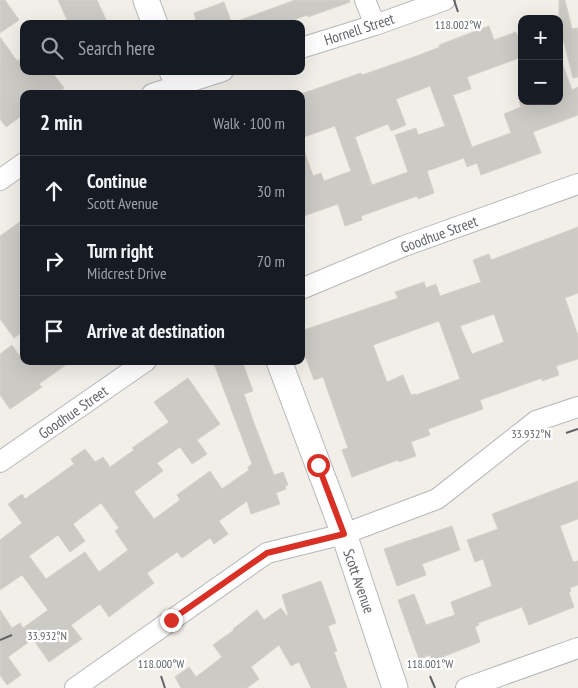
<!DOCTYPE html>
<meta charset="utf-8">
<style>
:root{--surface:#171b24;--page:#242831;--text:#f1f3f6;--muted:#9ea1a6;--line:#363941}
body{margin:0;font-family:"PT Sans Narrow",sans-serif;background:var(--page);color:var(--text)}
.controls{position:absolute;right:15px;top:15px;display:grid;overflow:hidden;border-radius:10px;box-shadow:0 5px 20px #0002}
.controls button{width:45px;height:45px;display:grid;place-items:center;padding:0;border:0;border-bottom:1px solid var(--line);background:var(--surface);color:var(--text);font:25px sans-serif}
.stop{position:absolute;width:15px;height:15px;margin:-11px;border:4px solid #d93025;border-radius:50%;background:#fff}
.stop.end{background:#d93025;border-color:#fff;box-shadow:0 1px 5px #0008}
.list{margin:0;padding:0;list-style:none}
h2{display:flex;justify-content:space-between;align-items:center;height:65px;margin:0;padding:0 20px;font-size:21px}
h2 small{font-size:16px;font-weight:400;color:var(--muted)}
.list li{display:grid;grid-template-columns:32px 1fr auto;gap:15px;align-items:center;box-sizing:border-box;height:70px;padding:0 20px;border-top:1px solid var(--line)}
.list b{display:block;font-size:19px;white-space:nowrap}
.list p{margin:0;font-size:16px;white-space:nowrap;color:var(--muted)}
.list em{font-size:16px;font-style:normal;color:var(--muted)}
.icon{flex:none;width:28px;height:28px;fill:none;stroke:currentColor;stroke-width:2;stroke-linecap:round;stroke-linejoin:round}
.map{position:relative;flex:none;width:578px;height:688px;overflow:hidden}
.search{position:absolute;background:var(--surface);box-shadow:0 5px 20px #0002;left:20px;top:20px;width:285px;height:55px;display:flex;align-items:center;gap:12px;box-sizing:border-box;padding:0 18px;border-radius:10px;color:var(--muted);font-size:19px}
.panel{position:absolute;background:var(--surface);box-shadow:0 5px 20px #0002;left:20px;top:90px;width:285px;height:275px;border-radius:10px}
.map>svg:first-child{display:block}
.building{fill:#cccac5;stroke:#d6d1c6;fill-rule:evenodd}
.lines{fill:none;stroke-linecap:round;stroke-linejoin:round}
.minor-casing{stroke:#b5b8bc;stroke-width:22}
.tertiary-casing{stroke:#b5b8bc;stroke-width:27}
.minor{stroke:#fff;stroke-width:20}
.tertiary{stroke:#fff;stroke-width:25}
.route{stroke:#d93025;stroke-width:6}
.ticks{fill:none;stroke:#5f6368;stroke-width:2}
.labels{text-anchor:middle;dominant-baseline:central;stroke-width:4.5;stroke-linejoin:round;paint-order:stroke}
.street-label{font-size:15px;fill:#5f6368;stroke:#fff}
.ticks-label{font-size:12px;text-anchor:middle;fill:#5f6368;stroke:#fff;stroke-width:4.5;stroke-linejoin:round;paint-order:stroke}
</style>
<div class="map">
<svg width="578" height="688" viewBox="0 0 578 688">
<rect width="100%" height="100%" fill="#f1efe8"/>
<path class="building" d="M0 0H5L19 20 0 33Z
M58 0H97L108 24H69Z
M295 0H349L350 2 308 17 307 15 282 24H235V22Z
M559 0H565L572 29 578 28V77L573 78 564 42 559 43Z
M224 2 232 24H197L194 13Z
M489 26 494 40 516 32 522 48V57L467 77 471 89 453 95 472 147 511 133 504 114 521 107 519 101H559V60H561L572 90 578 87V115L533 132 541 153 481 175 477 163 467 167 464 158 427 171 434 193 418 199 417 196 361 216 362 220 345 226 338 204 301 217V148L303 147 313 176 321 173 324 181 351 171 335 126 301 138V94L361 73 362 75 414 57 440 47 439 45ZM430 86 445 126 418 135 416 128 395 135 408 172 372 185 355 137 388 124 391 131 406 125 396 99Z
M0 37 17 61 24 57V71H51L64 88 56 94H24V114L6 127 0 119Z
M24 219V331L14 338 0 319V236Z
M578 227V293L565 298 578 336V359L556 366 559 375 542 381V378L480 400 483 409 428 429 430 435 411 442 416 456 399 462 398 460 352 477 342 450 348 448 323 377 314 380 301 345V331L398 298 395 292 424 282 426 288 436 284 440 296 481 282 473 260 489 254 491 260ZM494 314 504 342 472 354 460 326ZM439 321 460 379 416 395 415 394 411 395 403 375 387 382 373 345Z
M12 345 23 361H71L39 384 42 387 10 409 0 395V354Z
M213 361H242L253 391 244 394 254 423 274 475 283 472 288 485 285 486 286 489 276 493 280 504 251 514 247 501 219 521 228 534 214 544 210 538 182 558 177 552 147 573 154 583 109 617 100 604 71 625 82 639 49 662 33 639 8 657 21 675 7 685 0 675V610L12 628 20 623 23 628 48 610 22 575 0 590V540L22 523 8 504 22 494 25 499 74 464 71 459 85 449 95 462 103 457 110 467 134 450 132 448 169 422 154 402 188 378 220 424 197 440 207 454 192 464 180 447 157 463 163 471 134 492 154 519 180 500 177 495 210 471 222 489 249 470 248 467 252 464ZM101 503 119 528 115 531 128 550 99 572 85 552 46 579 29 556 58 535 70 552 85 541 73 524Z
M578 481V519L560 526 573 562 578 561V585L570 588 571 591 569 593 574 607 529 625 522 607 478 623 479 625 475 627 480 642 435 660 434 657 431 658 430 655 419 659 398 600 414 594 426 625 455 615 451 602 492 586 483 559 475 562 467 540 498 529 492 514Z
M452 526 460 550 422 564 426 575 397 586 384 549Z
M321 581 336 623 328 626 337 651 334 652 347 688H311L299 662 291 666 279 645 251 667 259 679 247 688H181L175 677 189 667 196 677 222 657 213 645 234 630 233 629 257 610 264 620 281 608 287 616 288 615 282 595Z"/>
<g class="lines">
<g class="minor-casing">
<path id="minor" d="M365 0 375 25
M301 48 375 25 445 0
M152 94 223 71
M0 180 24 163
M301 289 404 246 578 184
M0 462 146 361
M75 688 267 553 344 534 437 499 536 421 578 407
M466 688 578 648"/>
</g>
<g class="tertiary-casing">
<path id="tertiary" d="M146 0 155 24
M172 71 181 94
M279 361 344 534 395 688"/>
</g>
<use href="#minor" class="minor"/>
<use href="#tertiary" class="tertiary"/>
</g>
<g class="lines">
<path class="route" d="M171 620 267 553 344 534 318 465"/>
</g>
<path class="ticks" d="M454 0 458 12M566 433 578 429M0 640 12 635M161 676 165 688M430 676 435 688"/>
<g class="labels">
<g class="street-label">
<text transform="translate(359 29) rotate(-18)">Hornell Street</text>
<text transform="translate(439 234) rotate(-20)">Goodhue Street</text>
<text transform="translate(73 412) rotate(-35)">Goodhue Street</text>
<text transform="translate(359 581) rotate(71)">Scott Avenue</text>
</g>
</g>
<g class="ticks-label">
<text x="458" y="29">118.002°W</text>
<text x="531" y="438">33.932°N</text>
<text x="47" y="640">33.932°N</text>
<text x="161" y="668">118.000°W</text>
<text x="430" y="668">118.001°W</text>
</g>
</svg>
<div class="controls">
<button>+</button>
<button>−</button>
</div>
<div class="stop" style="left:318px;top:465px"></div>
<div class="stop end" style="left:171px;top:620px"></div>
<div class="search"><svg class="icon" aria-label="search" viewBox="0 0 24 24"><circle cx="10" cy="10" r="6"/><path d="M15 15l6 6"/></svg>Search here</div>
<section class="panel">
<h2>2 min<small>Walk · 100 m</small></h2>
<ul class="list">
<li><svg class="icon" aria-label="ahead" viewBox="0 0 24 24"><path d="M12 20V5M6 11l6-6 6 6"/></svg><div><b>Continue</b><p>Scott Avenue</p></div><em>30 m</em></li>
<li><svg class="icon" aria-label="right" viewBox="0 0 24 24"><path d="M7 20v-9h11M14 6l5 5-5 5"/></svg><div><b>Turn right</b><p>Midcrest Drive</p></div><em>70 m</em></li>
<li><svg class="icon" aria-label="arrive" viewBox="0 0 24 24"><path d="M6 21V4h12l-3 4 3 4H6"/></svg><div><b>Arrive at destination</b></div></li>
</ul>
</section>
</div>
